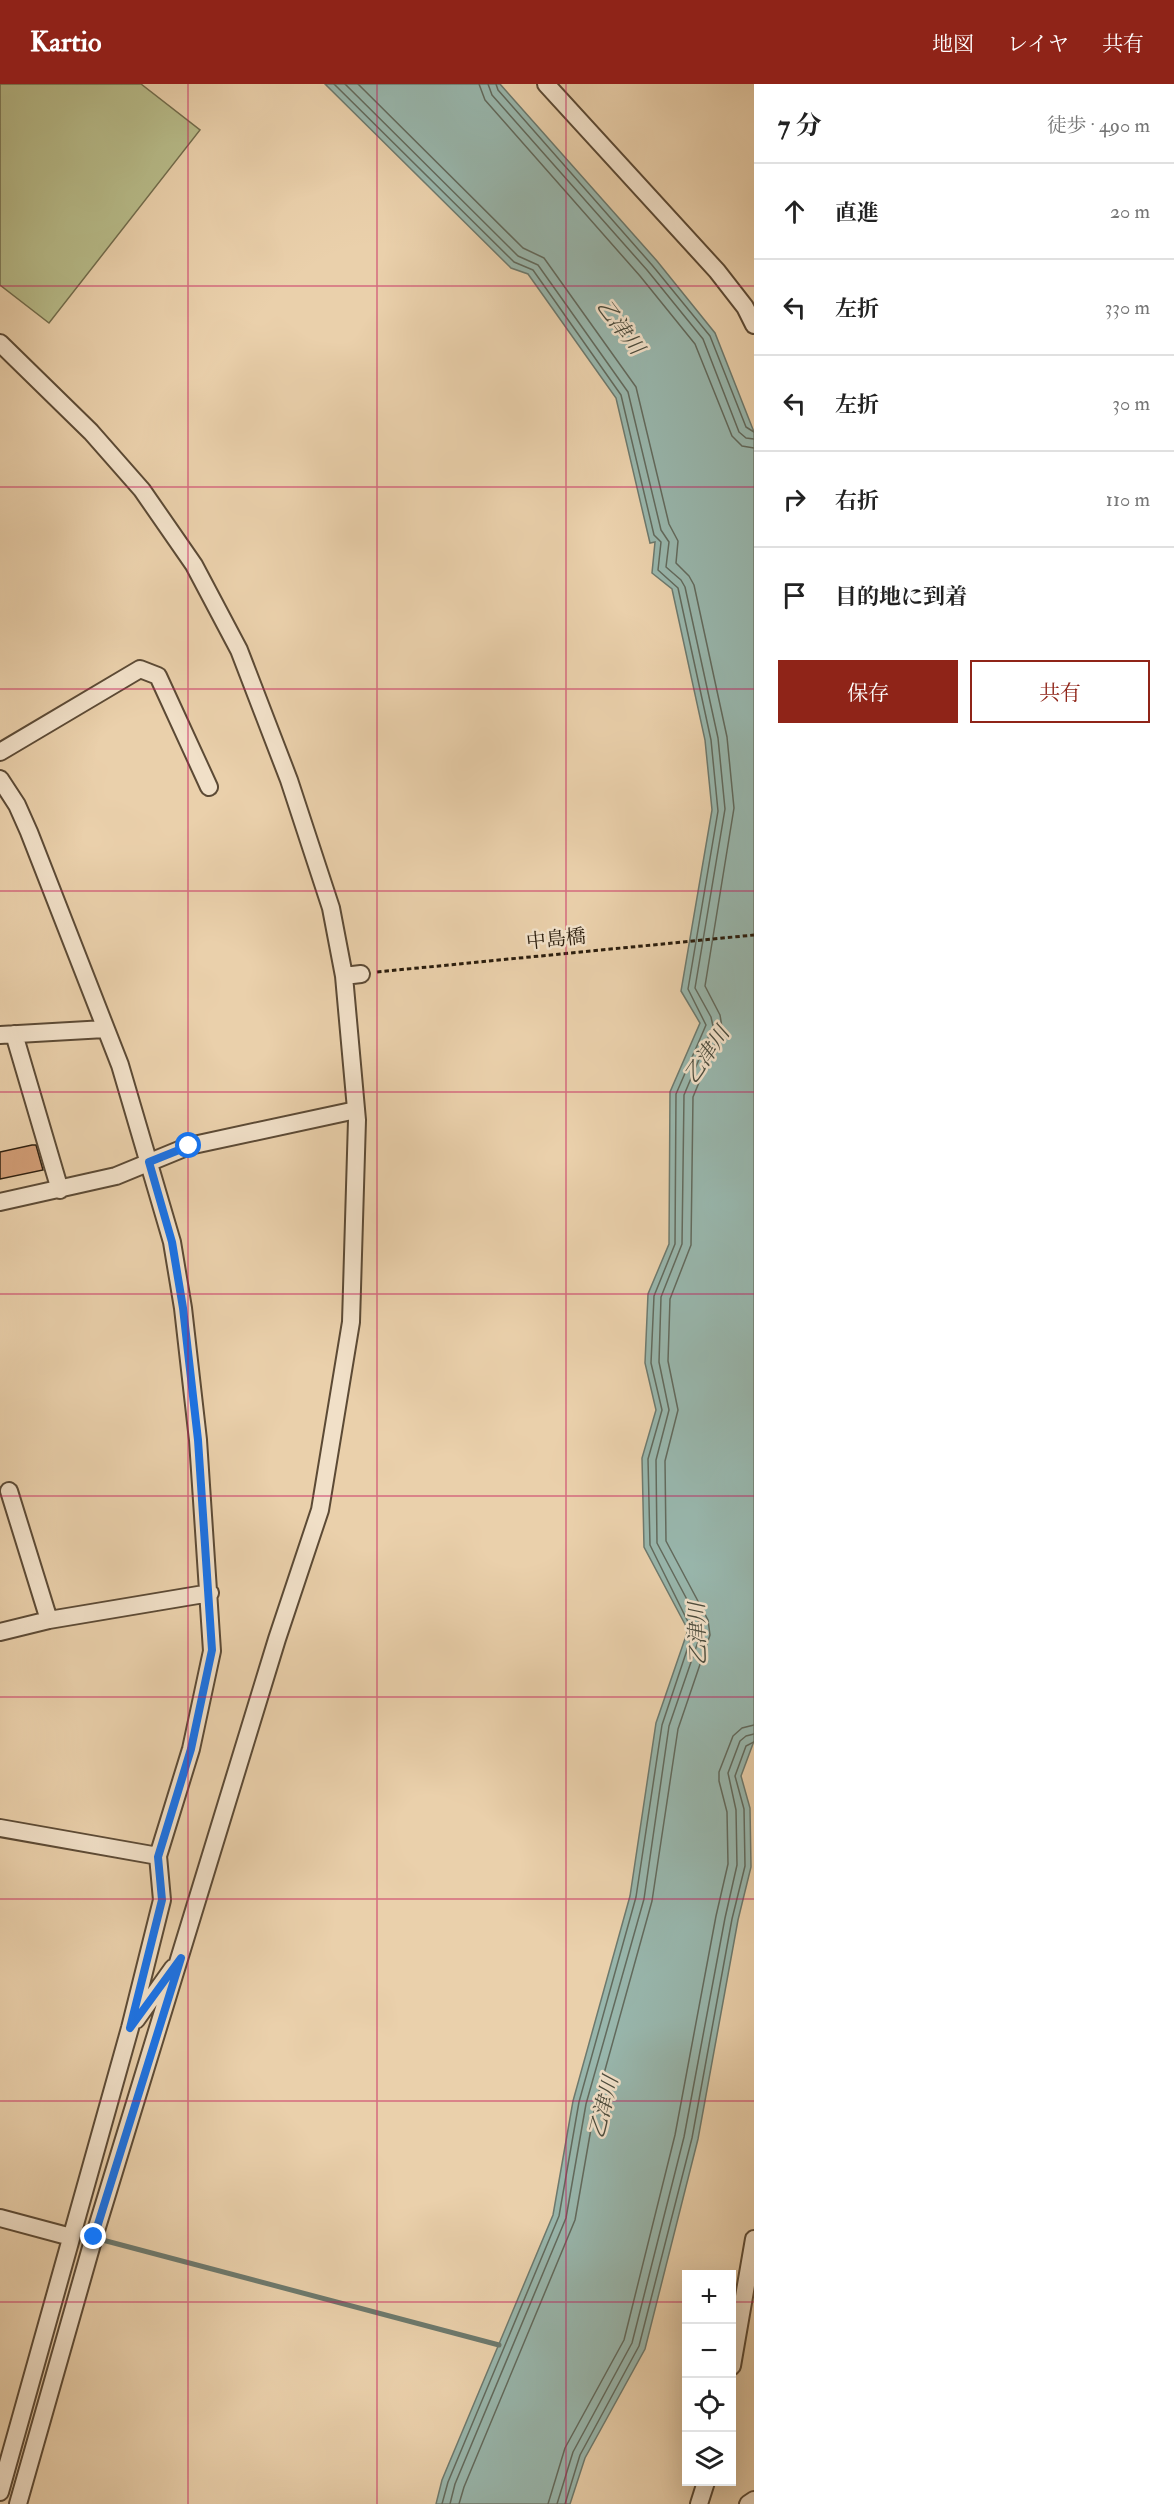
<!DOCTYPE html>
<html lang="ja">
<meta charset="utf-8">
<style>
:root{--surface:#fff;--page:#f2f2f2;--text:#222;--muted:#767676;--line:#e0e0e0;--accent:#8f2418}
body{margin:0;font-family:"IM FELL Double Pica","Noto Serif JP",serif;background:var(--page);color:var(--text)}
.controls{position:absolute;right:18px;bottom:18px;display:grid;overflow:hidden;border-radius:0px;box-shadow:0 6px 24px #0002}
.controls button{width:54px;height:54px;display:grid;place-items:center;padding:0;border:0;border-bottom:2px solid var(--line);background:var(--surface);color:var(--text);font:30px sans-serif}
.stop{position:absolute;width:18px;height:18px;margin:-14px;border:4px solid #1a73e8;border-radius:50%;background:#fff}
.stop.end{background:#1a73e8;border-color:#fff;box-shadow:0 2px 6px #0008}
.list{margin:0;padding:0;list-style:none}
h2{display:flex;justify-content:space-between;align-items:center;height:78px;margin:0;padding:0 24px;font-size:26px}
h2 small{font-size:20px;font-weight:400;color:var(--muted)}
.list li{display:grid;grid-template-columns:39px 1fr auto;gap:18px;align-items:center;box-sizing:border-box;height:96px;padding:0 24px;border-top:2px solid var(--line)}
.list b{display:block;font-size:22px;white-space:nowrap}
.list em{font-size:20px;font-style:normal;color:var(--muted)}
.actions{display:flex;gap:12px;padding:18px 24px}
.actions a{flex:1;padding:14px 0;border:2px solid var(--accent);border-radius:0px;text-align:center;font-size:21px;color:var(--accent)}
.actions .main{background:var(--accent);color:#fff}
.icon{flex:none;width:33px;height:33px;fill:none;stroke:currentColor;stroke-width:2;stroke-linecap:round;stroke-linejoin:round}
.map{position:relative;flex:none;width:754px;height:2420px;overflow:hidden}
header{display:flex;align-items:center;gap:36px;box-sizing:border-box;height:84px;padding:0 30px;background:var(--accent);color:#fff}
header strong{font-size:28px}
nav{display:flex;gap:33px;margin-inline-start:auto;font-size:21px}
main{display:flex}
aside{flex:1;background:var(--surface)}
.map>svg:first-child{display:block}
.green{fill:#b7bb89;stroke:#726c4c;stroke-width:1.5}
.water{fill:#98b6ac;stroke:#6d796d;stroke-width:1.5}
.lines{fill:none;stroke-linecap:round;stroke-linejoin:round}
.shore{stroke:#626a5d;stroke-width:1.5}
.stream{stroke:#6d796d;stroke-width:5}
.building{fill:#d49f78;stroke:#2c1e0e;stroke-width:1.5}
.minor-casing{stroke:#5c4a35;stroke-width:20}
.path{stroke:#2c1e0e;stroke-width:3;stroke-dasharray:4.5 3;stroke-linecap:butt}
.minor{stroke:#f1e0c8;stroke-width:16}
.route{stroke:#1a73e8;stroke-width:8}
.grid{fill:none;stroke:#c2185b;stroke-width:1.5;stroke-opacity:0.55}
.labels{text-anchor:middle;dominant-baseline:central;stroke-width:5;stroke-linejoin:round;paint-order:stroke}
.street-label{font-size:20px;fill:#2c1e0e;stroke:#f1e0c8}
.water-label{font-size:21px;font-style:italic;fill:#4c4c3d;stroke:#f1e0c8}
</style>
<header>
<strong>Kartio</strong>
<nav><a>地図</a><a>レイヤ</a><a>共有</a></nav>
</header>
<main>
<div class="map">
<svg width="754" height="2420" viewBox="0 0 754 2420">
<rect width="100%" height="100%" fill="#ead0ab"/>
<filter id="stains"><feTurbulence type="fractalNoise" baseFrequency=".00333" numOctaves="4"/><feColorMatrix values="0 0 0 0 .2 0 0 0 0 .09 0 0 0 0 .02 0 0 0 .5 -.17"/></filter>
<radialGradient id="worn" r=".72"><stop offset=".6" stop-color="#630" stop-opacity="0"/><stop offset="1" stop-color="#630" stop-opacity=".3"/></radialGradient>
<path class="green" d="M0 0H141L200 46 49 239 0 201Z"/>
<path class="water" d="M325 0H500L657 177 715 249 754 348V1657L741 1692 750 1724 751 1783 738 1836 698 2055 645 2265 585 2374 570 2420H436L442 2396 553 2131 573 2017 630 1812 656 1639 688 1546 644 1463 642 1374 656 1326 645 1279 648 1210 669 1160 670 1008 700 939 681 907 712 726 705 656 672 505 652 489 655 458 650 459 616 314 528 190 511 184Z"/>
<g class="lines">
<path class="shore" d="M334 0 514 178 533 186 621 311 654 451 661 458 658 486 678 504 711 656 718 727 688 905 706 941 676 1010 675 1160 654 1212 651 1279 662 1326 648 1375 650 1461 693 1548 662 1641 636 1813 579 2018 559 2132 448 2398 442 2420
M345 0 518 172 538 181 628 308 661 446 669 458 666 483 681 496 685 503 718 654 725 725 695 904 711 933 713 942 684 1011 682 1160 661 1213 659 1278 669 1326 656 1376 657 1459 700 1540 701 1549 669 1642 644 1815 586 2020 566 2134 455 2400 450 2420
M358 0 523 164 544 174 636 303 669 440 678 457 676 479 689 492 694 501 727 653 734 724 705 902 720 931 722 943 693 1013 691 1161 670 1215 668 1277 678 1326 665 1377 666 1457 708 1536 710 1551 678 1645 652 1817 595 2022 575 2136 464 2403 459 2420
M479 0 485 16 640 192 695 260 732 352 742 362 754 364
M488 0 492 11 647 186 703 255 739 348 746 354 754 355
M496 0 498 6 652 181 710 252 746 343 754 348
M548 2420 565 2364 624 2256 675 2051 716 1832 728 1780 727 1728 719 1697V1688L733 1652 742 1644 754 1641
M557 2420 573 2368 632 2259 684 2053 725 1834 737 1781 736 1726 728 1689 740 1657 746 1652 754 1650
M565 2420 580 2371 639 2262 692 2054 732 1835 745 1782 744 1725 735 1692 746 1662 754 1658"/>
<path class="stream" d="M95 2154 499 2261"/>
</g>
<path class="building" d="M32 1061H36L43 1086 0 1095V1068Z"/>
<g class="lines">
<g class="minor-casing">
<path id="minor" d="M546 0 717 187 745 223 754 241
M0 259 91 348 142 406 194 481 239 566 289 696 331 824 344 892 357 1036 351 1238 320 1426 277 1555 94 2153 18 2420
M0 668 140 585 158 592 209 703
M0 695 17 721 29 748 120 981 172 1158 183 1224 198 1356 212 1567 191 1665 158 1772 162 1816 130 1944 0 2408
M344 892 361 890
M14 950 60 1106
M0 951 105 945
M0 1118 116 1092 189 1062 356 1026
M9 1407 49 1536
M0 1548 49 1536 210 1509
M0 1744 158 1772
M136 1936 173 1884
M0 2134 71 2153
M732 2282 754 2155
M699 2420 706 2398
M748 2420 754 2416"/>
</g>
<path class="path" d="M377 888 754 851"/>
<use href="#minor" class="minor"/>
</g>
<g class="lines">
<path class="route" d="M94 2153 181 1874 130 1944 162 1816 158 1773 191 1665 212 1566 198 1356 183 1224 172 1158 149 1078 189 1062"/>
</g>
<path class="grid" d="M188 0V2420M377 0V2420M566 0V2420M0 202H754M0 403H754M0 605H754M0 807H754M0 1008H754M0 1210H754M0 1412H754M0 1613H754M0 1815H754M0 2017H754M0 2218H686M732 2218H754"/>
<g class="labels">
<g class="street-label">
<text transform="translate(556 855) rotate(-6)">中島橋</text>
</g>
<g class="water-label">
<text transform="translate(620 243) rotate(53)">乙津川</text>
<text transform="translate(707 971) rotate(-56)">乙津川</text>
<text transform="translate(698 1550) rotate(-92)">乙津川</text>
<text transform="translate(604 2023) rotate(-76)">乙津川</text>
</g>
</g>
<rect width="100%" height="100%" filter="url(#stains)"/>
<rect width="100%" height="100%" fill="url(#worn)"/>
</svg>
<div class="controls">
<button>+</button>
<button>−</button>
<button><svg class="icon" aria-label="locate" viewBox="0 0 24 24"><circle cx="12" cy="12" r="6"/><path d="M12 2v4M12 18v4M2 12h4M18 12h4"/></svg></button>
<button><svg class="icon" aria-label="layers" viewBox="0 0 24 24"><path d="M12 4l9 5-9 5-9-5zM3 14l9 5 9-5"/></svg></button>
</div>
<div class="stop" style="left:189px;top:1062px"></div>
<div class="stop end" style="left:94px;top:2153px"></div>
</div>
<aside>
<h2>7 分<small>徒歩 · 490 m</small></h2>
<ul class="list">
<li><svg class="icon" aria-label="ahead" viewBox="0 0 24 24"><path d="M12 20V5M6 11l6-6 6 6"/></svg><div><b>直進</b></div><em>20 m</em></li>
<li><svg class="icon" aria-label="left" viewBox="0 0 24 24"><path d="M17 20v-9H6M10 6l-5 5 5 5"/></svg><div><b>左折</b></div><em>330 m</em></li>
<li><svg class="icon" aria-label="left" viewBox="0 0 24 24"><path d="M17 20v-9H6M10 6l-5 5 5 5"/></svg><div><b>左折</b></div><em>30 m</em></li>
<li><svg class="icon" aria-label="right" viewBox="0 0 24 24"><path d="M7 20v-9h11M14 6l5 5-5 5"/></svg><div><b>右折</b></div><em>110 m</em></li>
<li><svg class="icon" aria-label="arrive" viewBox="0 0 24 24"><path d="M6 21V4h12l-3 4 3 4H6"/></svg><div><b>目的地に到着</b></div></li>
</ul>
<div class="actions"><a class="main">保存</a><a>共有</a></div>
</aside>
</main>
